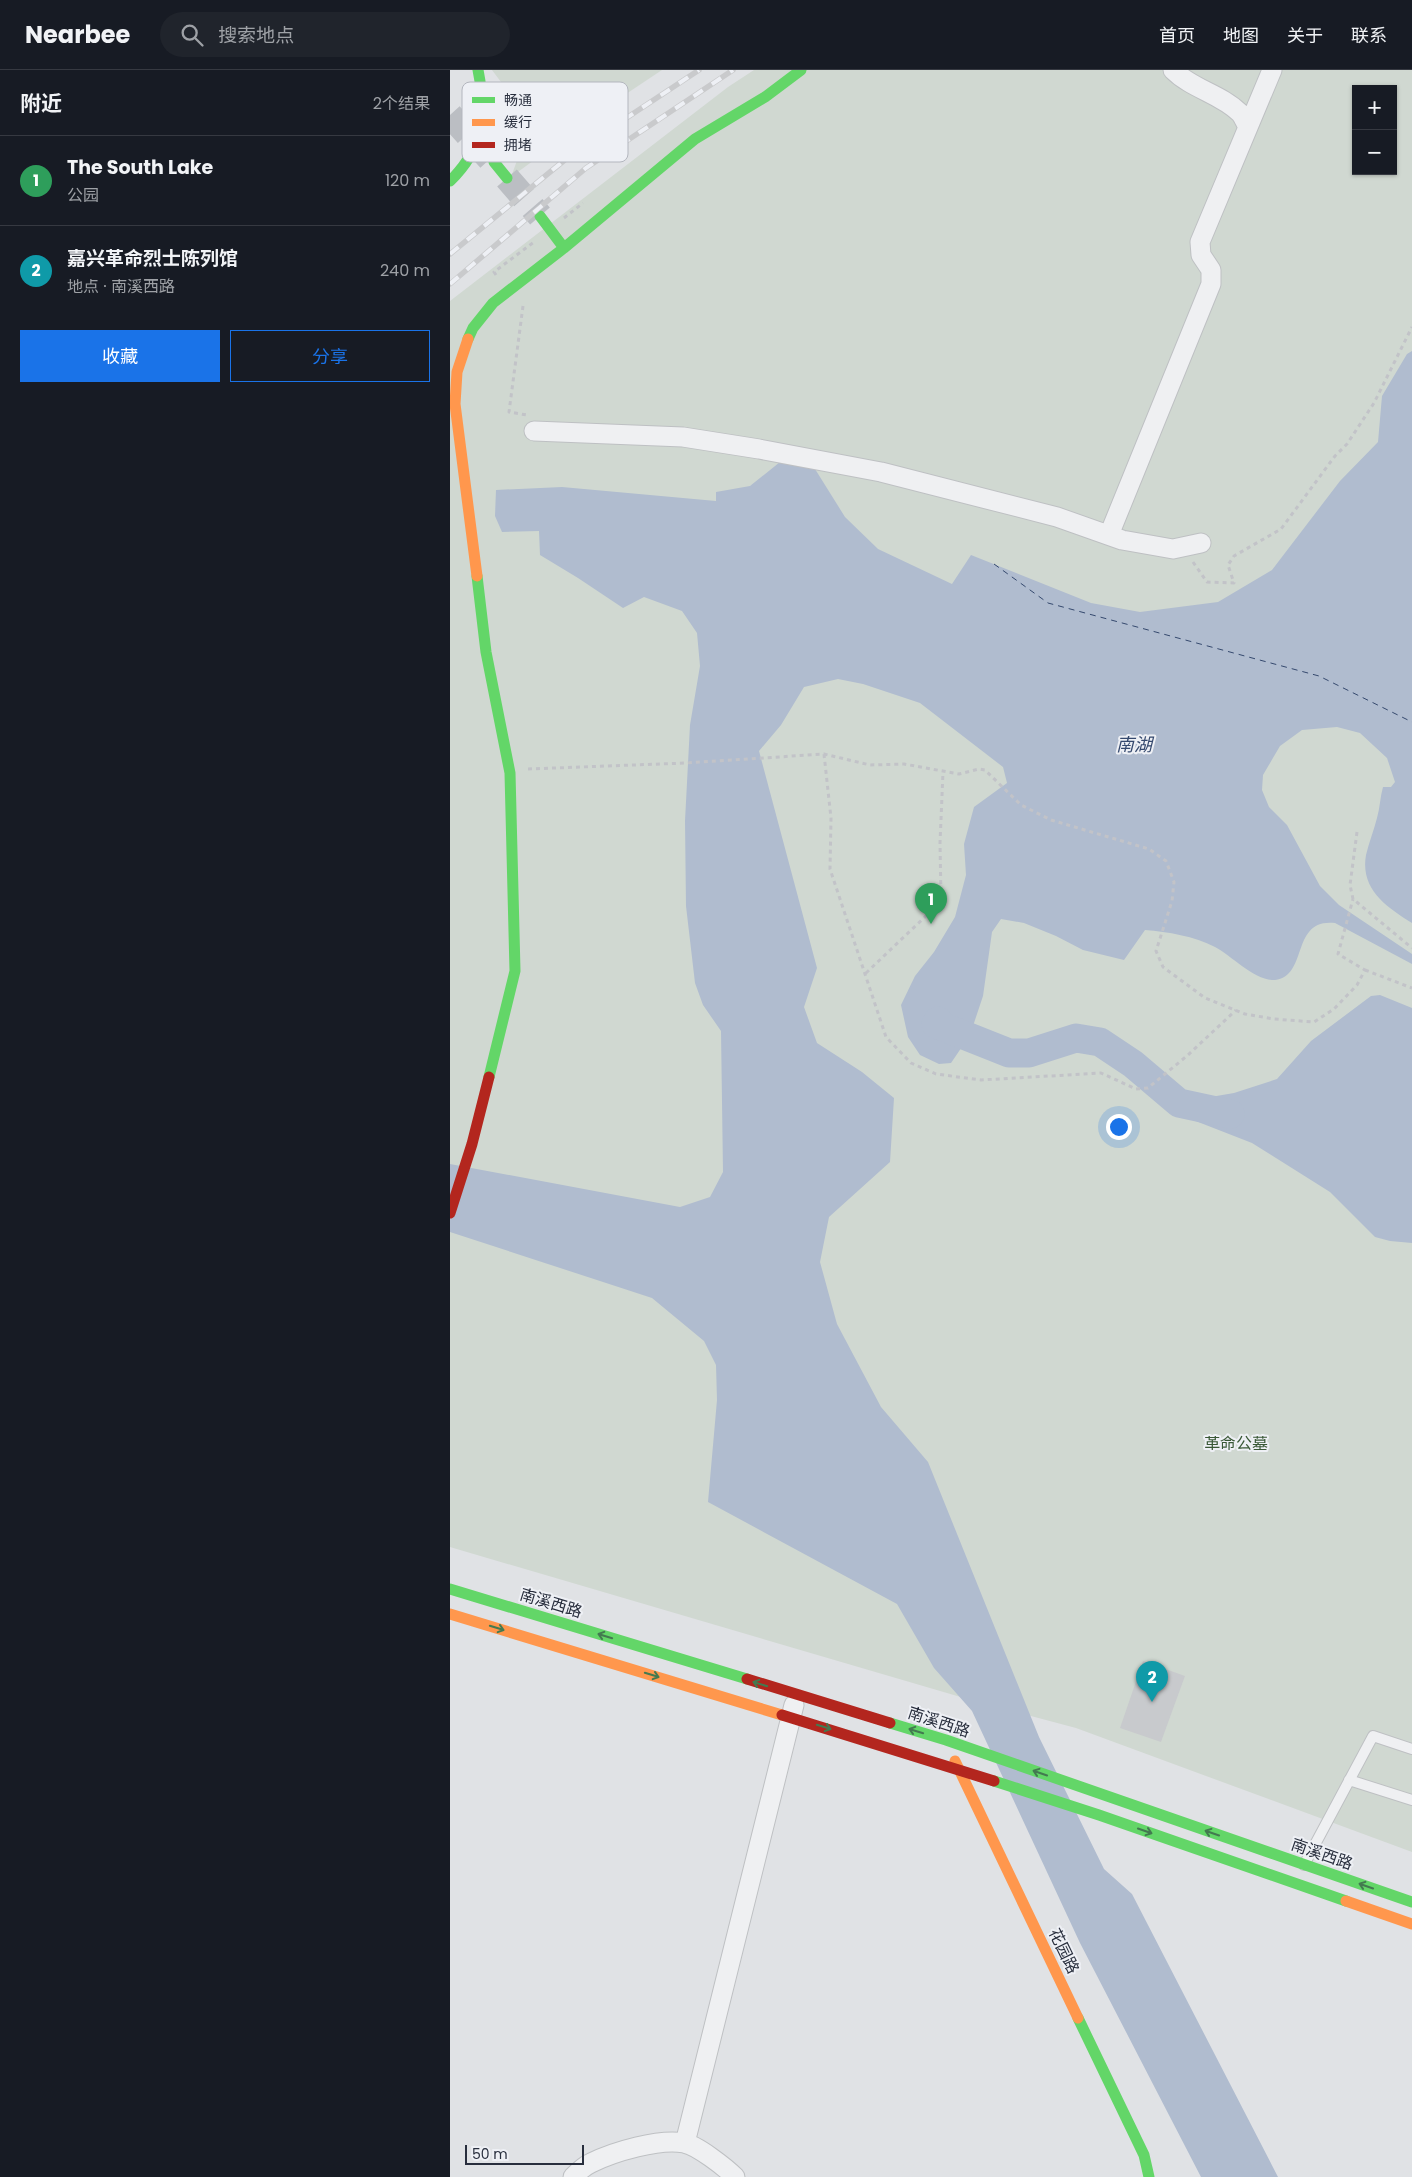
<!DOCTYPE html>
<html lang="zh">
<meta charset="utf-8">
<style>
:root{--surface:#171b24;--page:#20242c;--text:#f1f3f6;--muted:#9ea1a6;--line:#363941;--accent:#1a73e8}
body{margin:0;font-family:Poppins,"Noto Sans SC",sans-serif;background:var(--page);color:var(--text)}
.controls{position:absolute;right:15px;top:15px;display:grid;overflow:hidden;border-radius:0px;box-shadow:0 1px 4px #0004}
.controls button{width:45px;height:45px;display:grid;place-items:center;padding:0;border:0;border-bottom:1px solid var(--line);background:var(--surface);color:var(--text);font:25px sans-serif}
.scale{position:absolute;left:15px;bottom:12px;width:119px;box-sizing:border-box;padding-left:5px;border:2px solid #282e3d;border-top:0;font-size:14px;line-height:18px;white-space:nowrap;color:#282e3d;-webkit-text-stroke:4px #eef0f5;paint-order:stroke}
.you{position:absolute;left:668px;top:1056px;width:18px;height:18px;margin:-12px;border:4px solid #fff;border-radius:50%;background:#1a73e8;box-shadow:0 0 0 8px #1a73e833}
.badge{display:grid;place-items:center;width:32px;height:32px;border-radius:50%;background:var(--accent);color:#fff;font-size:16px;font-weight:700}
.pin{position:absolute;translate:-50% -41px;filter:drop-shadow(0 1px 2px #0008)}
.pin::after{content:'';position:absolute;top:26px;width:18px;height:15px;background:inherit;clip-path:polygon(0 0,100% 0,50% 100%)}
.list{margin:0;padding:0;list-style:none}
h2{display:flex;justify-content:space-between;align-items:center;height:65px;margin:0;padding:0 20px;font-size:21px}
h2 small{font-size:16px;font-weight:400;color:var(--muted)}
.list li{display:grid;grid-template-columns:32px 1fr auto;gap:15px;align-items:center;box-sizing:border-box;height:90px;padding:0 20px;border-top:1px solid var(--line)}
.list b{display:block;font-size:19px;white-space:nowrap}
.list p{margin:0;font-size:16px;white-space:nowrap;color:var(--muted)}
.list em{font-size:16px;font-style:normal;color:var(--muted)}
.actions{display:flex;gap:10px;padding:15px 20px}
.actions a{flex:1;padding:11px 0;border:1px solid var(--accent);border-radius:0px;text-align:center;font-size:18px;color:var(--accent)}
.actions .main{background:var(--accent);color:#fff}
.icon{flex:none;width:28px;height:28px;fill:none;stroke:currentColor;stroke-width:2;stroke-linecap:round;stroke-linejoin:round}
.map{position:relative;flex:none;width:962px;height:2107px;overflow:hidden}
header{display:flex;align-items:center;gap:30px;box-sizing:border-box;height:70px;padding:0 25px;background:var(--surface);border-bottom:1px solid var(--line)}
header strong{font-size:24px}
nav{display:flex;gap:28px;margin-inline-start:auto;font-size:18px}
.search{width:350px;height:45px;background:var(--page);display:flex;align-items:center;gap:12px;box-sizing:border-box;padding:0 18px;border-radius:28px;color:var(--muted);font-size:19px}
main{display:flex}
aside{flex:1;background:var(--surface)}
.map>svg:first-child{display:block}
.green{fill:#d0d8d1;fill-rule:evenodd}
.water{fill:#b0bccf}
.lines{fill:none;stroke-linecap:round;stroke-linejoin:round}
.river{stroke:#b0bccf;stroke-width:29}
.ferry{stroke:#35496e;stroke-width:1;stroke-dasharray:6 5;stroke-linecap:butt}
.building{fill:#c8cacd}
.secondary-tunnel{stroke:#bbbec3;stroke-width:26;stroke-dasharray:26 13;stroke-linecap:butt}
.lane-casing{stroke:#bec0c3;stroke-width:12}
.street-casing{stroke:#bec0c3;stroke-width:21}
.path{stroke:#c2c3c8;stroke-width:3;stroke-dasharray:4 4;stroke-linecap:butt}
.lane{stroke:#eff0f2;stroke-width:10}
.street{stroke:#eff0f2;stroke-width:19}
.fast{stroke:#63d668;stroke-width:11}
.slow{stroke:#ff974d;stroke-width:11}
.jam{stroke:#b3261e;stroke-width:11}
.rail-casing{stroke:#c9cacc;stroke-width:5.5}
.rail{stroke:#eef0f5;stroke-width:4;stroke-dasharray:11;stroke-linecap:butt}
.oneway{stroke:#437a50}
.labels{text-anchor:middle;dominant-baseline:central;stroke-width:4;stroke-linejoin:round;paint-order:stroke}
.park-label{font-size:16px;fill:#395836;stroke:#eef0f5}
.street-label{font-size:16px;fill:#282e3d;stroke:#eef0f5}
.water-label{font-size:18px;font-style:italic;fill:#35496e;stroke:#eef0f5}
.key{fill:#eef0f5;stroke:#b3b6be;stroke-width:1}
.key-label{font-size:14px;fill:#282e3d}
</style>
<header>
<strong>Nearbee</strong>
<div class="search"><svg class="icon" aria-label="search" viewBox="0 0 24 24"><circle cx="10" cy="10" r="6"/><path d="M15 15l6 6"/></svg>搜索地点</div>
<nav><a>首页</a><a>地图</a><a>关于</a><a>联系</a></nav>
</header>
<main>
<aside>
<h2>附近<small>2个结果</small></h2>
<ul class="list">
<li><span class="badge" style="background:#2e9e5b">1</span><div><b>The South Lake</b><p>公园</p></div><em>120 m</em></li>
<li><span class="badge" style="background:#0f9aa8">2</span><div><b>嘉兴革命烈士陈列馆</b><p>地点 · 南溪西路</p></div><em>240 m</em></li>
</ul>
<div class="actions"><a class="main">收藏</a><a>分享</a></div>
</aside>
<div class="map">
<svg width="962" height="2107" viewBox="0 0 962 2107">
<rect width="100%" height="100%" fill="#e0e2e5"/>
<path class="green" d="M42 0H212L158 36 61 107 81 52Z
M304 0H962V1782L626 1658 514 1628 0 1477V231L278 17ZM906 19H943V101H906Z"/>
<path class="water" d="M962 281V853C936 837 910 819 916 785 919 772 924 760 927 748 930 738 930 727 933 717H941L945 712 937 688 910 663 887 657 852 660 830 676 813 705 812 720 819 737 837 755 870 816 889 835 962 884V894L885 853C840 848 859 906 825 910 805 911 782 886 765 877 744 866 718 862 695 860L674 890 633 880 606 866 574 853 551 849 542 862 533 926 520 965 501 993 489 994 470 985 458 967 451 935 465 906 484 882 505 847 516 805 514 774 524 737 557 713 553 697 470 633 413 614 388 609 354 617 331 655 309 681 367 898 354 937 367 973 412 1002 444 1028 440 1092 379 1147 370 1192 387 1254 431 1337 478 1392 589 1667 654 1799 682 1824 828 2107H751L630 1873 522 1641 484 1598 447 1534 258 1432 267 1330 266 1295 254 1271 202 1228 0 1162V1094L230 1137 260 1127 273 1102 271 961 253 935 245 913 236 836 235 751 240 655 250 596 247 563 232 541 194 527 173 538 128 508 90 485 89 461 52 462 45 446 46 420 112 417 266 431V422L300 416 330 392 365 399 395 447 428 479 502 514 521 485 641 533 690 542 768 532 822 500 890 411 928 372 932 326 957 284Z
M930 925 962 938V1173L940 1171 925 1167 880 1122 802 1073 743 1050V1030L784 1023 827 1009 861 971 921 926Z"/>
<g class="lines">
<path class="river" d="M488 951 486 954 559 983H579L626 968 650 972 683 994 729 1033 780 1044"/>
<path class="ferry" d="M544 494 598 533 869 606 962 652"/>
</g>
<path class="building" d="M693 1591 735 1606 711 1672 670 1658Z"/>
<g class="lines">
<path class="secondary-tunnel" d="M0 45 40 89
M57 108 90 146"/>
<g class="lane-casing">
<path id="lane" d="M899 1710 962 1730
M854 1795 923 1666 962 1679"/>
</g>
<g class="street-casing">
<path id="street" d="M723 0C742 19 771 24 790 43 793 46 795 52 798 57
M84 361 233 367 309 379 431 402 607 447 672 470 723 479 751 473
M659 465 761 214V200L751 185 750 172 822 0
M235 2073 344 1635
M123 2107C128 2102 134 2096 141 2093 163 2082 210 2068 234 2073 247 2075 276 2098 285 2107"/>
</g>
<path class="path" d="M114 148 133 133
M46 205 44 202 84 172
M73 236 59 342 77 345
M743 492 757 512 784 513 778 495 784 486 831 459 885 386 897 374 924 333 962 257
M374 684 381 748 380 799 436 967 461 993 486 1004 531 1010 651 1003 686 1019 698 1018 738 985 786 940
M78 699 236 693 374 684 420 695 454 694 509 704 529 699 535 700 571 735 601 750 699 779 716 791 724 812 722 831 706 881 713 897 755 928 795 944 824 949 864 952 884 939 907 915 915 900 888 884 903 829
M907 762 900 815 903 829 962 878
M915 900 962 918
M416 903 477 845 491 827 490 773 493 702"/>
<use href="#lane" class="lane"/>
<use href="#street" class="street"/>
<path class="fast" d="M44 92 57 108
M0 111C34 78 37 45 28 0
M90 146 114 178
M18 269 23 258 43 233 114 178 245 69 315 27 351 0
M27 506 36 582 60 703 65 901 39 1007
M0 1519 297 1609
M440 1653 496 1670 962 1832
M544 1711 649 1745 896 1831
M628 1948 694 2085 699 2107"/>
<path class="slow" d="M18 269 7 302 5 334 27 506
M0 1544 332 1645
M505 1691 628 1948
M896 1831 962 1854"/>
<path class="jam" d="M0 1143 22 1074 39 1007
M297 1609 440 1653
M332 1645 544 1711"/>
<g class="rail-casing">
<path id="rail" d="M0 184 122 84 249 0
M0 214 136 98 283 0"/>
</g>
<use href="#rail" class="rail"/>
</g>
<defs><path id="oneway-shaft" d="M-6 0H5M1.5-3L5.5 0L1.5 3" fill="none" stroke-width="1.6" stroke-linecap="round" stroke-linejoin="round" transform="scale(1.25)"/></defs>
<g class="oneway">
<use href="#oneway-shaft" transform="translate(47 1558) rotate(17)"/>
<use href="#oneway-shaft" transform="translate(155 1566) rotate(-163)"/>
<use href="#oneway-shaft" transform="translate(202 1605) rotate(17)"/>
<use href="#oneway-shaft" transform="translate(310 1614) rotate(-163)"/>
<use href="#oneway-shaft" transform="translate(374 1657) rotate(17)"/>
<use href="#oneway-shaft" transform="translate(466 1661) rotate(-163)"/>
<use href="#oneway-shaft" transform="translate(590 1703) rotate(-161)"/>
<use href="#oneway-shaft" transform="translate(695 1761) rotate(19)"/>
<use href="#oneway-shaft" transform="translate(762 1763) rotate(-161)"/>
<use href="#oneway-shaft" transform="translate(916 1816) rotate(-161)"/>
</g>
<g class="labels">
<g class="park-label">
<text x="786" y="1373">革命公墓</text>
</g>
<g class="street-label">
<text transform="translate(101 1533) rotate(17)">南溪西路</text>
<text transform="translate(489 1652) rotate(18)">南溪西路</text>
<text transform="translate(872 1784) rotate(19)">南溪西路</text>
<text transform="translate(614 1881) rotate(64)">花园路</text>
</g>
<g class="water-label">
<text x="684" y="674">南湖</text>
</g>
</g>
<rect x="12" y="12" width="166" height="80" rx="8" class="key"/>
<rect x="22" y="27" width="23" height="6" fill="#63d668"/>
<rect x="22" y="49" width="23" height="7" fill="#ff974d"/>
<rect x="22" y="72" width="23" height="6" fill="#b3261e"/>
<g class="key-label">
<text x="54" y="35">畅通</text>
<text x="54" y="57">缓行</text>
<text x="54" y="80">拥堵</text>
</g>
</svg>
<div class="controls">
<button>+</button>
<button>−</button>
</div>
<div class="scale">50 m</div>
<div class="you"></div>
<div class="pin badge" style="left:481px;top:854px;background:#2e9e5b">1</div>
<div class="pin badge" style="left:702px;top:1632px;background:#0f9aa8">2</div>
</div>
</main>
